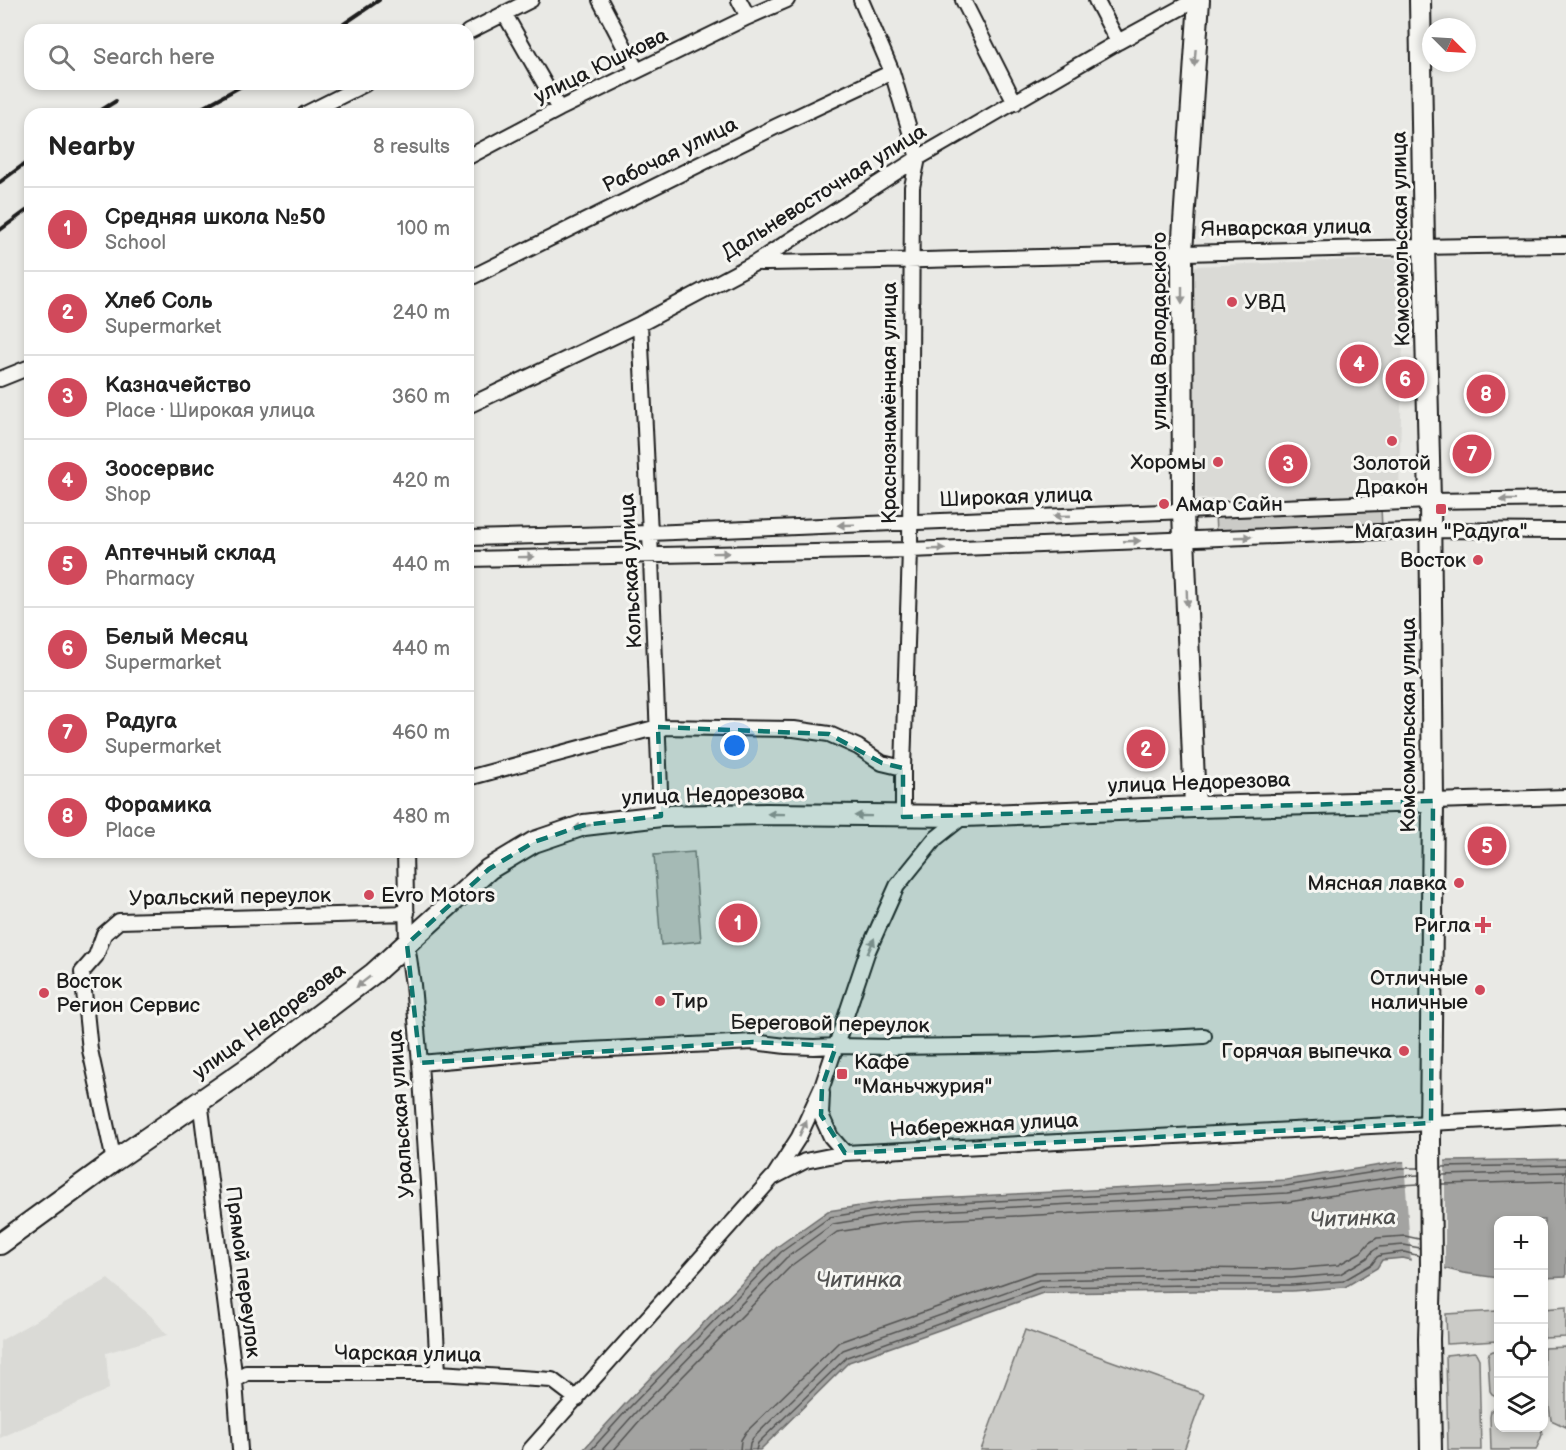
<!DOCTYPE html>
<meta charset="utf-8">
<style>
:root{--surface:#fff;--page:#f6f6f6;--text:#222;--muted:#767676;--line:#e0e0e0;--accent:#d1495b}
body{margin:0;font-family:"Balsamiq Sans",sans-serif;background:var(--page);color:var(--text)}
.controls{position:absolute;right:18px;bottom:18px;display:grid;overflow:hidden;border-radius:12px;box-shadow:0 3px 9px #0003}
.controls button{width:54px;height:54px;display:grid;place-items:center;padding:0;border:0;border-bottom:2px solid var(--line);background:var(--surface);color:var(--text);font:30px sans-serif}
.compass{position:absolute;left:1422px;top:18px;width:54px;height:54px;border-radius:50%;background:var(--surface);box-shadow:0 3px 9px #0003;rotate:114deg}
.you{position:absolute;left:735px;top:746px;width:21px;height:21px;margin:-15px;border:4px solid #fff;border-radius:50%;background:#1a73e8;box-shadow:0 0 0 9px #1a73e833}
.badge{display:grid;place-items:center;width:39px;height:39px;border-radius:50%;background:var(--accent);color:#fff;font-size:20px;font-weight:700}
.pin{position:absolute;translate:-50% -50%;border:3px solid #fff;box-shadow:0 2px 6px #0006}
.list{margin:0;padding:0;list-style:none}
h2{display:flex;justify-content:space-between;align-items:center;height:78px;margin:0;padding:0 24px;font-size:26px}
h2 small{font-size:20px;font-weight:400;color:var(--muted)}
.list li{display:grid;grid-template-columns:39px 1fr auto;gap:18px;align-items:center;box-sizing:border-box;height:84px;padding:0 24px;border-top:2px solid var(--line)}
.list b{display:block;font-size:22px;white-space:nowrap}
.list p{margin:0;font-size:20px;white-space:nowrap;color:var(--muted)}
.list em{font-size:20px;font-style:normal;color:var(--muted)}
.icon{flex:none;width:33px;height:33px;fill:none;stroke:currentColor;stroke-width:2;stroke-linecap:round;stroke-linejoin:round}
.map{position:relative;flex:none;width:1566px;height:1450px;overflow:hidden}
.search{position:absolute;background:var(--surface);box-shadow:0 3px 9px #0003;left:24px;top:24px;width:450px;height:66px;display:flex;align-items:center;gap:15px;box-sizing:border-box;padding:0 21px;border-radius:18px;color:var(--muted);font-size:22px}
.panel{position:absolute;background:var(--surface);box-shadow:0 3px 9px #0003;left:24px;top:108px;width:450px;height:750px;border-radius:18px}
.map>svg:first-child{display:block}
.built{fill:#dadad6}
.green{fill:#cbcbc7;stroke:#747472;stroke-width:1.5}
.water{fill:#a3a3a1;stroke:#6d6d6c;stroke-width:1.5}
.pier{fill:#e9e9e5}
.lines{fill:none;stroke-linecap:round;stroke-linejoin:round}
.shore{stroke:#525251;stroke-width:1.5}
.street-casing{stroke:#1c1c1c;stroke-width:18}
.secondary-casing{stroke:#1c1c1c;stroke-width:24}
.street{stroke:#f6f6f2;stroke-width:14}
.secondary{stroke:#f6f6f2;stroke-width:20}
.rail{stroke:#1c1c1c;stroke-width:4}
.oneway{fill:#949492}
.marked{fill:#0f766e;fill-opacity:0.2;stroke:#0f766e;stroke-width:4.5;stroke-dasharray:12 8;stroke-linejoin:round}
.poi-dot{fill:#d1495b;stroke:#f6f6f2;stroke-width:2}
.labels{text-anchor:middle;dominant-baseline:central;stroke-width:6;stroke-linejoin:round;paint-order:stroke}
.street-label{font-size:21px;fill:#1c1c1c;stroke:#f6f6f2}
.poi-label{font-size:21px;fill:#1c1c1c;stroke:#f6f6f2;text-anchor:start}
.water-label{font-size:22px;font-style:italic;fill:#525251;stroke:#f6f6f2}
</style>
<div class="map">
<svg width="1566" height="1450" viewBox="0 0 1566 1450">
<rect width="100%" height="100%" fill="#e9e9e5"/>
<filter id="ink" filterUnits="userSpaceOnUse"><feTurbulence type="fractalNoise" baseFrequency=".0167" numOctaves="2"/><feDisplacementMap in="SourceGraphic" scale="12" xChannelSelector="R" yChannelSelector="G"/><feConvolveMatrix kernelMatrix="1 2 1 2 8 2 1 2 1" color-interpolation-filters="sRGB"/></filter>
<g filter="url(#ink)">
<path class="built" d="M1405 258 1399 496 1196 499 1193 266Z
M108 1279 151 1316 167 1335 106 1353 109 1389 0 1438V1341Z"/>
<path class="green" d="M1381 507 1382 529 1216 534 1215 512Z
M694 852 701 941 661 945 654 855Z
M1566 1307V1337L1544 1338V1309Z
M1498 1311V1341L1447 1344 1446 1314Z
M1025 1330 1204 1394 1184 1450H981Z
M1566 1347V1427L1551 1420 1544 1368V1348Z
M1493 1351H1498V1397L1492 1394 1490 1391 1488 1357 1489 1353Z
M1474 1352 1476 1353 1479 1359 1481 1450H1448L1446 1355Z
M1495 1408H1498V1428H1541L1542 1435 1536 1450H1491L1490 1417 1491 1411Z"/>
<path class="water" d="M1566 1159V1277L1544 1278V1220H1498V1278L1463 1273 1403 1258 1382 1260 1377 1268 1345 1287 1292 1291H1193L1043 1293 849 1362 760 1450H583L625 1404 777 1247 828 1211 899 1200 1286 1180 1400 1162Z"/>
<path class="pier" d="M1445 1158V1271L1411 1263 1404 1159Z"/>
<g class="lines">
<path class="shore" d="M1441 1167 1566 1165
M1442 1175 1566 1172
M1442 1184 1566 1181
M591 1450 629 1408 781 1252 830 1217 900 1206 1286 1186 1400 1168H1419
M602 1450 635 1413 786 1258 833 1224 900 1213 1287 1193 1401 1176 1419 1175
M614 1450 641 1419 792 1265 837 1232 901 1222 1288 1202 1401 1185 1419 1184
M740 1450 741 1440 746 1432 839 1342 1036 1272 1193 1268 1291 1269 1338 1265 1361 1252 1369 1243 1377 1238 1405 1236 1419 1239
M749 1450 750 1443 753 1438 843 1350 1039 1280 1193 1277 1291 1278 1340 1274 1367 1258 1373 1251 1379 1247 1404 1245 1420 1248
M756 1450 758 1443 847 1357 1041 1287 1193 1285H1292L1343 1281 1372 1264 1377 1257 1381 1255 1404 1252 1420 1256"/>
<g class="street-casing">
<path id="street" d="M600 0 637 71
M739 0 748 17
M861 0 892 72 918 158 912 187 910 550 903 768V817
M963 0 1015 103
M1096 0 1118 42
M504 13 559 109
M468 32 531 0
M305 114 365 84
M468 157 559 109 748 17 787 0
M755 263C1026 260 1296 247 1566 245
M468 279 777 126 892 72
M640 324 650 533 661 816
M0 379 30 367
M468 406 640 324 755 263 918 158 1118 42 1195 0
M468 538 650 533 1430 501 1566 499
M468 559 910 550 1430 530 1566 531
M468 778 658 727 794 729 829 734 858 747 882 763 903 768
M1433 801 1566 797
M405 852 407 944 413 985 420 1063 429 1199 438 1373
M420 1063 547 1052 753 1042 786 1046 814 1047 836 1046 891 1047 1036 1045 1204 1036
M822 1093 821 1115 831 1137 845 1153
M200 1100 235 1381 240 1450
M114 1161 90 1050 82 972 96 956 104 934 119 921 407 913
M774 1176 799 1137 822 1087 867 953 897 886 935 839 964 816
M235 1381 246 1373H438L552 1380 577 1399
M530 1450 772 1178 805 1161 845 1153 1566 1116"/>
</g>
<g class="secondary-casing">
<path id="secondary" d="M1420 0 1424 246 1430 501 1433 801 1430 1140 1431 1272 1429 1339 1431 1450
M1195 807 1183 512 1182 252 1199 0
M0 1244 114 1161 261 1059 374 973 489 869 534 842 584 825 661 816 766 814 964 816 1195 807 1433 801"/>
</g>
<use href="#street" class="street"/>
<use href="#secondary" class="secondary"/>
<path class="rail" d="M335 30 379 0
M95 114 116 101
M191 114 245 84
M0 182 30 160
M0 230 30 208"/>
</g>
<defs><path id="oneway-solid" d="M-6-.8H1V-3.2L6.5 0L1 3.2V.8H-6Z" transform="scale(1.5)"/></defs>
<g class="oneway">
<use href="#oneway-solid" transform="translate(1195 58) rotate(94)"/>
<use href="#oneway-solid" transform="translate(1182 295) rotate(90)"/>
<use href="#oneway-solid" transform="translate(1508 500) rotate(179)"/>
<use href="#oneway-solid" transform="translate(1062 516) rotate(178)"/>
<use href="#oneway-solid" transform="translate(846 525) rotate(178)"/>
<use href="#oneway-solid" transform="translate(1243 537) rotate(-2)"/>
<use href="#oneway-solid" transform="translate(1132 541) rotate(-2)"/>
<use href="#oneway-solid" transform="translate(937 549) rotate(-2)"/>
<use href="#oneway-solid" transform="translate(721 553) rotate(-1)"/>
<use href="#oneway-solid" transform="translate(526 557) rotate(-1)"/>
<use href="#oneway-solid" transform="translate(1187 598) rotate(88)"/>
<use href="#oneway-solid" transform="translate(776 814) rotate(-179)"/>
<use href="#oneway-solid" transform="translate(863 816) rotate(-179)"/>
<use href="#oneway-solid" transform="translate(582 827) rotate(166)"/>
<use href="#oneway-solid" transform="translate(871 946) rotate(-67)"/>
<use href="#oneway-solid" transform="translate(363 982) rotate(142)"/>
<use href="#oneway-solid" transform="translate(803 1128) rotate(-65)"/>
</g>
</g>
<path class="marked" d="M658 727 829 734 882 763 903 768V817L1433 801 1431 1123 845 1153 821 1115 822 1087 836 1046 753 1042 420 1063 407 944 489 869 534 842 584 825 661 816Z"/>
<g class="poi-dot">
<circle cx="1232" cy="302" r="6"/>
<circle cx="1392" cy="441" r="6"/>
<circle cx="1218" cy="462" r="6"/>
<circle cx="1164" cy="504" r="6"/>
<rect x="1435" y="503" width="12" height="12" rx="3"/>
<circle cx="1478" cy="560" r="6"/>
<circle cx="1459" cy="883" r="6"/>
<circle cx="369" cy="895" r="6"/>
<path d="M1480 916h6v6h6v6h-6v6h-6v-6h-6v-6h6z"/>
<circle cx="1480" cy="990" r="6"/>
<circle cx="44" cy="993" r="6"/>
<circle cx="660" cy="1001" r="6"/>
<circle cx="1404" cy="1051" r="6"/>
<rect x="836" y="1068" width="12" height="12" rx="3"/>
</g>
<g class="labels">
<g class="street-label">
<text transform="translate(601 66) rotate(-26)">улица Юшкова</text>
<text transform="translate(670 155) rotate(-26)">Рабочая улица</text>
<text transform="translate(824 192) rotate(-32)">Дальневосточная улица</text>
<text transform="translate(1286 228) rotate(-1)">Январская улица</text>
<text transform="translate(1401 239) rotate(-91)">Комсомольская улица</text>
<text transform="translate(1159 331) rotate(-90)">улица Володарского</text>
<text transform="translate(889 403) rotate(-90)">Краснознамённая улица</text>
<text transform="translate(1016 497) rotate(-2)">Широкая улица</text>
<text transform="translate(631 571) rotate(-93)">Кольская улица</text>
<text transform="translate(1408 725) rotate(-90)">Комсомольская улица</text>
<text transform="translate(1199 783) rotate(-2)">улица Недорезова</text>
<text transform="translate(713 795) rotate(-2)">улица Недорезова</text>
<text transform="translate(230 897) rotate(-1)">Уральский переулок</text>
<text transform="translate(269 1021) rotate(-36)">улица Недорезова</text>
<text transform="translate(830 1024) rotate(1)">Береговой переулок</text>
<text transform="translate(401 1114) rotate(-94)">Уральская улица</text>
<text transform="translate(984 1125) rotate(-3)">Набережная улица</text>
<text transform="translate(243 1272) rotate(83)">Прямой переулок</text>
<text transform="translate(408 1354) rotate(1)">Чарская улица</text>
</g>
<g class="poi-label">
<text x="1244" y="302">УВД</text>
<text x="1206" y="462" text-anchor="end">Хоромы</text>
<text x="1392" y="463" text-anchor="middle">Золотой<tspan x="1392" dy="24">Дракон</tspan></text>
<text x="1176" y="504">Амар Сайн</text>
<text x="1441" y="531" text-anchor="middle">Магазин "Радуга"</text>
<text x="1466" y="560" text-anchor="end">Восток</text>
<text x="1447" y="883" text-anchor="end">Мясная лавка</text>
<text x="381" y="895">Evro Motors</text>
<text x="1471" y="925" text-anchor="end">Ригла</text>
<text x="1468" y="978" text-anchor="end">Отличные<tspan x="1468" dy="24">наличные</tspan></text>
<text x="56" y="981">Восток<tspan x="56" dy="24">Регион Сервис</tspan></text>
<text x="672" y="1001">Тир</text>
<text x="1392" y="1051" text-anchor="end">Горячая выпечка</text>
<text x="854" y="1062">Кафе<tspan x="854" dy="24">"Маньчжурия"</tspan></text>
</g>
<g class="water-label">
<text transform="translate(1353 1219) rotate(-2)">Читинка</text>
<text x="859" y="1280">Читинка</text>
</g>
</g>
</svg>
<div class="controls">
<button>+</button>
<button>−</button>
<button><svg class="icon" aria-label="locate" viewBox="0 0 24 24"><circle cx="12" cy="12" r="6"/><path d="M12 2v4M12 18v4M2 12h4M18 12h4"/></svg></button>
<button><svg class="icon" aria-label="layers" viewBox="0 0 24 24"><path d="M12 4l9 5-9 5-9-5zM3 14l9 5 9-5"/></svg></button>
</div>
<svg class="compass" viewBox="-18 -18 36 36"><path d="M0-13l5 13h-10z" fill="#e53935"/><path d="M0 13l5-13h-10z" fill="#767676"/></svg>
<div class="you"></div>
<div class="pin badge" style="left:738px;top:923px">1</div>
<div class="pin badge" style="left:1146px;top:749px">2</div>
<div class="pin badge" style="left:1288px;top:464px">3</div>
<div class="pin badge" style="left:1359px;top:364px">4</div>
<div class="pin badge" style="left:1487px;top:846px">5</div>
<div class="pin badge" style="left:1405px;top:379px">6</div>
<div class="pin badge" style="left:1472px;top:454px">7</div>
<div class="pin badge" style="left:1486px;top:394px">8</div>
<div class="search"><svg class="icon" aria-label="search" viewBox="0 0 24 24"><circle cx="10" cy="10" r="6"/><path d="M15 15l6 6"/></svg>Search here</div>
<section class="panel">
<h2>Nearby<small>8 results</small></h2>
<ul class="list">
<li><span class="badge">1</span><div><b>Средняя школа №50</b><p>School</p></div><em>100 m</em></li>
<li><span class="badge">2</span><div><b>Хлеб Соль</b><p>Supermarket</p></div><em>240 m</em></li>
<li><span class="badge">3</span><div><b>Казначейство</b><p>Place · Широкая улица</p></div><em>360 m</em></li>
<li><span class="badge">4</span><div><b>Зоосервис</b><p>Shop</p></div><em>420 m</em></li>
<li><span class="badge">5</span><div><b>Аптечный склад</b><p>Pharmacy</p></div><em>440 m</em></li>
<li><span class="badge">6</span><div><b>Белый Месяц</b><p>Supermarket</p></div><em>440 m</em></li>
<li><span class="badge">7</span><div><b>Радуга</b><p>Supermarket</p></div><em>460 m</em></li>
<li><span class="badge">8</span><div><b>Форамика</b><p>Place</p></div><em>480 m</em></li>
</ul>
</section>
</div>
